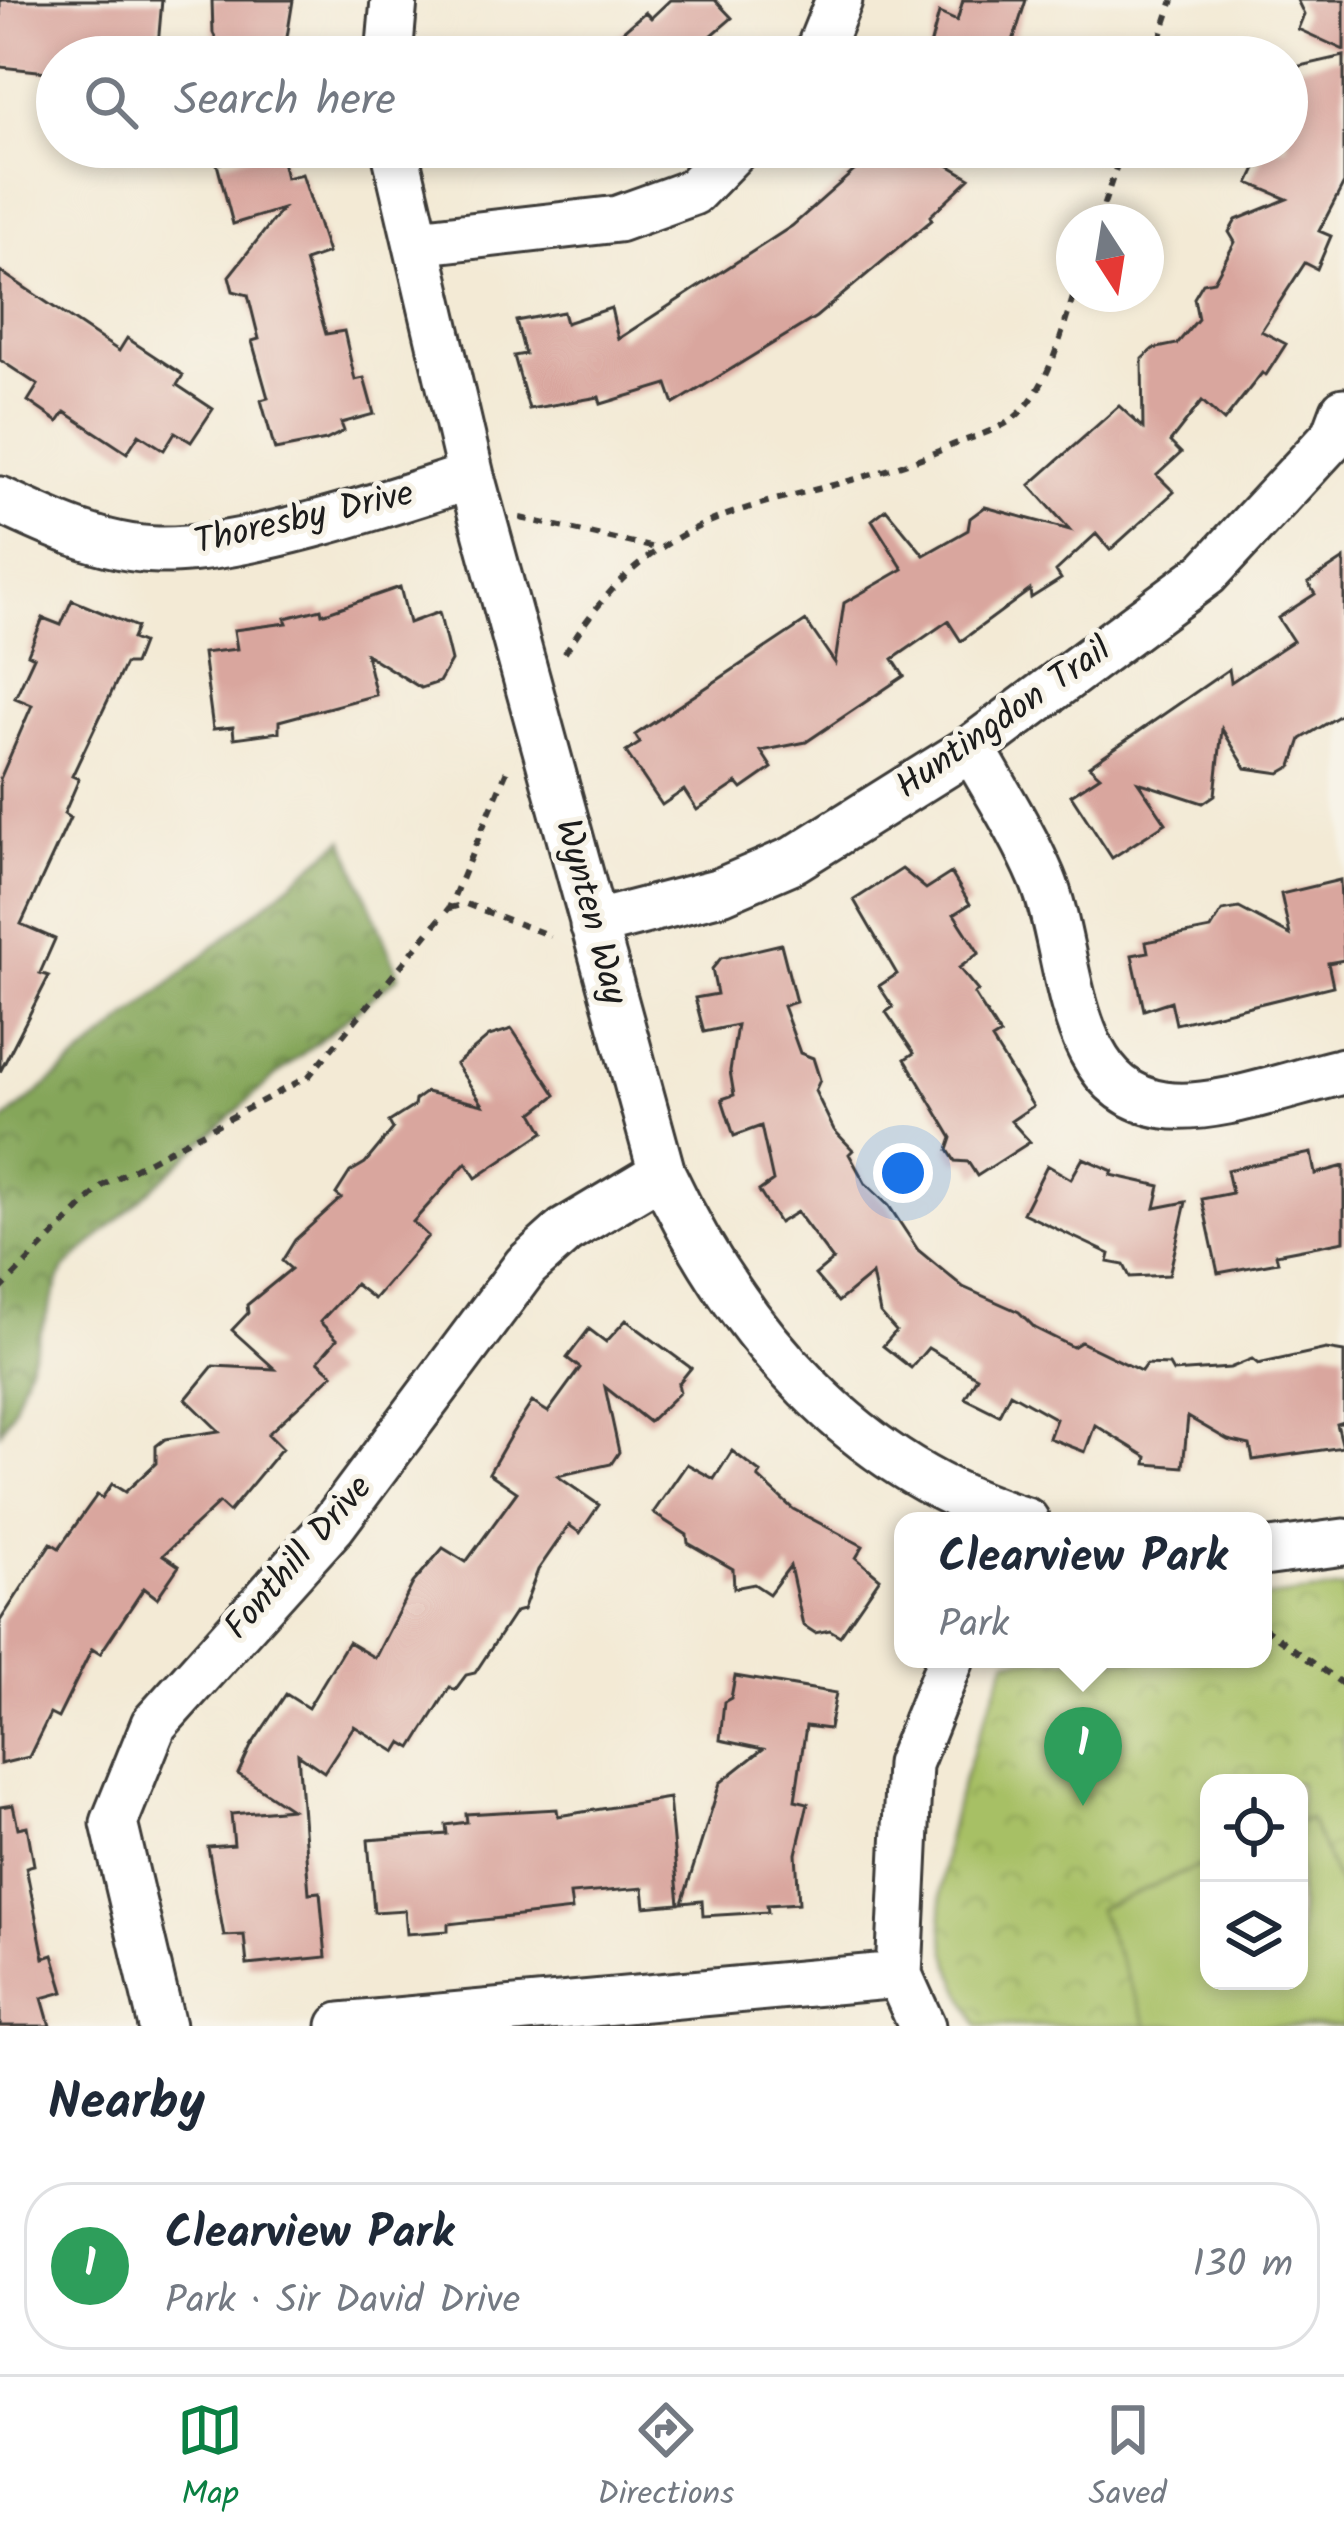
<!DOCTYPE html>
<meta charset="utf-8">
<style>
:root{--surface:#fff;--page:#f6f6f7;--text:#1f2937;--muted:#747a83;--line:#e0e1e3;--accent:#0b8043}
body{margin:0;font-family:Kalam,sans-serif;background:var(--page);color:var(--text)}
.controls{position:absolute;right:36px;bottom:36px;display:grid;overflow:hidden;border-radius:24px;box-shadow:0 6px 18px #0003}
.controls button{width:108px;height:108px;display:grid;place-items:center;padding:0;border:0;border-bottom:3px solid var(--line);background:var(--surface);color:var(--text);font:60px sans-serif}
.compass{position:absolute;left:1056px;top:204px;width:108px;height:108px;border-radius:50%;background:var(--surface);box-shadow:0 6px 18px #0003;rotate:168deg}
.you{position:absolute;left:903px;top:1173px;width:42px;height:42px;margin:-30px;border:9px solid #fff;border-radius:50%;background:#1a73e8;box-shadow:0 0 0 18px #1a73e833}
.badge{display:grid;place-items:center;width:78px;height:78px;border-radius:50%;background:var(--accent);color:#fff;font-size:39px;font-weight:700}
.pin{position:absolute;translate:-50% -99px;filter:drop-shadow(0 3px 6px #0008)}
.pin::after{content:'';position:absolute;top:63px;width:42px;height:36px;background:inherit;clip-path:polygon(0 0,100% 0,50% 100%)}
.popup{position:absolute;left:894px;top:1512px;width:378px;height:156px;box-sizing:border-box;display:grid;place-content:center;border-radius:24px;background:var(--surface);filter:drop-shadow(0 3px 9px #0005);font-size:39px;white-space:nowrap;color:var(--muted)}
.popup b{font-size:45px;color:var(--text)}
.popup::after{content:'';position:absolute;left:50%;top:100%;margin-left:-24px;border:24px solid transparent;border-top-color:var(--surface)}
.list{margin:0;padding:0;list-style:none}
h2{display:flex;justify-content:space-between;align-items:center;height:156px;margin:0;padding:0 48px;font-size:51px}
h2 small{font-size:39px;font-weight:400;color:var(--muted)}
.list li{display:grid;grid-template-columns:78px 1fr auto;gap:36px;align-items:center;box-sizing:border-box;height:168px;margin:0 24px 24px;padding:0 24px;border:3px solid var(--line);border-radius:48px}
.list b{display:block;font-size:45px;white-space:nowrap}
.list p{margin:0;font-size:39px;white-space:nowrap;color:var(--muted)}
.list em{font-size:39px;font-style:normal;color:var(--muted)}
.icon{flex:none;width:66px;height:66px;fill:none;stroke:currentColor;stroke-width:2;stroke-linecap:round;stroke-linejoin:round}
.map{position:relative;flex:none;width:1344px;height:2026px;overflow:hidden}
.search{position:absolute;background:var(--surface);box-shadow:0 6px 18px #0003;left:36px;right:36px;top:36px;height:132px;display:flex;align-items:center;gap:30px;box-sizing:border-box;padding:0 42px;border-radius:66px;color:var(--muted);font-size:45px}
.sheet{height:348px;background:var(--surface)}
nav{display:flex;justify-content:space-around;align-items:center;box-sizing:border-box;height:168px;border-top:3px solid var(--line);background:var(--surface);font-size:33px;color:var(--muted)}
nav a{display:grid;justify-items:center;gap:6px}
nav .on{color:var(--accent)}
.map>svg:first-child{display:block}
.forest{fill:url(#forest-crowns);stroke:#50613b;stroke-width:3}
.park{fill:url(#park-crowns);stroke:#626e40;stroke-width:3;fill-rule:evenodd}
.pitch{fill:#a7c065;stroke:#626e40;stroke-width:3}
.building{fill:#d9a69e}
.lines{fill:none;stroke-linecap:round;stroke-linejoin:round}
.minor-casing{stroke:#3c3b38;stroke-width:51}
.path{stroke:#3c3b38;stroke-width:6;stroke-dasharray:9 9;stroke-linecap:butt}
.minor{stroke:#fff;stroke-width:45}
.labels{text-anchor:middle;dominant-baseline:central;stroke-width:10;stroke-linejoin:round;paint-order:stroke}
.street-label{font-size:36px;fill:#1c1c1c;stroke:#f7f3e8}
</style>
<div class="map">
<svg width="1344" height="2026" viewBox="0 0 1344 2026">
<defs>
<pattern id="forest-crowns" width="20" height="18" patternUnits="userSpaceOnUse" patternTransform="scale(3)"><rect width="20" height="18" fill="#85a65a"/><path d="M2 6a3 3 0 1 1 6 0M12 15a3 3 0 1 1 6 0" fill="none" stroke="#6c864a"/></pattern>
<pattern id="park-crowns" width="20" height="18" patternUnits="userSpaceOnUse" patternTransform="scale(3)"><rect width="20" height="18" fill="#a7c065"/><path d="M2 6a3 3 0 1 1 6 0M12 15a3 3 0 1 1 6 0" fill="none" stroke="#8fa457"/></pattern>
</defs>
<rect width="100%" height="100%" fill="#f7f3e8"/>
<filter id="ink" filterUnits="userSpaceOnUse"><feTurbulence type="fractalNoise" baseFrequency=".00833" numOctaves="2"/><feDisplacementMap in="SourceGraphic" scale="24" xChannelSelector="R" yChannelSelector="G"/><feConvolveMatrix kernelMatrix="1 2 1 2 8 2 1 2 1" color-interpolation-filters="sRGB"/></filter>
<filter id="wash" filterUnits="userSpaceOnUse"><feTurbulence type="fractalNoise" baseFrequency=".004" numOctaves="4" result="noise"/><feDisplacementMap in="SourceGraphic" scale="48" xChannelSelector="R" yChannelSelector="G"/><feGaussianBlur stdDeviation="2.7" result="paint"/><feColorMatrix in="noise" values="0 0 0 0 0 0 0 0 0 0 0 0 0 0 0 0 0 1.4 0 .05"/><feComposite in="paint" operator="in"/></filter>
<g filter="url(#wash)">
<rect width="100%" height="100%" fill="#f3ead5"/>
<path class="forest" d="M344 839 399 976 275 1076 63 1270 11 1414 0 1432V1124Z"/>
<path class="park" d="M1344 1588V2026H978C969 2006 958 1987 951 1966 918 1865 974 1753 1007 1659H1263V1598ZM1209 1783H1299V1981H1209Z"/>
<path class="pitch" d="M1310 1819 1344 1897V2026H1148L1098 1909 1209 1862V1981H1299V1823Z"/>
<g id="blocks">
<path class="building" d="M0 0H162L157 57H57V73L0 67Z
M212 0H293L284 56 222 52 213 33Z
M670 0H715L732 18 697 48 681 51 686 57H593L645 12 651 18Z
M963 0H1026L1008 57H947L929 50 939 13 957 21Z
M1297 0H1344V50L1298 29 1304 14Z
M1344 56V183L1319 231 1331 236 1317 269 1305 263 1261 331 1286 344 1266 375 1262 373 1224 421 1202 401 1170 442 1181 453 1157 475 1174 492 1110 550 1096 534 1056 571 1061 579 1031 598 1030 590 961 641 948 621 893 659 904 676 806 742 761 751 772 768 742 789 737 783 697 810 684 790 662 805 626 752 640 743 635 735 806 621 835 663 844 603 903 569 872 520 886 509 924 555 968 530 970 518 985 507 1070 530 1030 485 1119 406 1143 428 1142 359 1153 349 1177 344 1198 319 1194 298 1203 283 1214 281 1235 242 1229 232 1236 220 1287 199 1249 183 1266 147H1287V69Z
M881 147H918L970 178 930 216 932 220 816 317 674 404 667 384 601 404 599 397 529 409 514 356 525 354 516 321 563 312 566 323 611 308 618 339 792 226Z
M279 148 286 178 302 174 328 253 305 261 326 334 344 331 355 380 364 378 374 414 341 423 344 431 326 440 275 450 261 400 268 398 252 341 259 339 248 295 233 291 229 276 282 209 233 224 217 164Z
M0 271 119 351 127 338 183 375 177 385 213 409 191 442 175 432 164 450 139 434 127 453 65 412 58 422 28 401 38 385 0 360Z
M1344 559V713L1301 739 1292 766 1280 773 1246 768 1222 729 1215 795 1203 803 1138 782 1166 823 1112 858 1071 795 1100 776 1089 766 1229 669 1231 682 1293 641 1278 618 1315 594 1308 583Z
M400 587 409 623 439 612 451 661 439 682 421 688 366 654 376 695 279 721V732L234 738 233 727 213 729 203 653 237 649 234 630 287 623 285 618 321 609 322 614Z
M72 600 137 627 132 639 142 643 134 664H125L72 776 79 779 64 814 70 818 21 924 55 939 40 973 49 976 0 1072V779L32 705 15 698 34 657 28 654 43 618 61 625Z
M902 869 926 889 951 873 970 904 954 914 979 953 959 968 978 991 974 994 1000 1035 992 1040 1033 1106 1011 1121 1030 1142 977 1176 968 1162 955 1161 948 1150 952 1138 905 1059 914 1053 886 1012 893 1007 879 986 897 974 854 900Z
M1340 880 1344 960 1328 963 1333 986 1176 1024 1171 1001 1144 1010 1132 955 1148 952 1146 942 1211 929 1222 911 1239 908 1290 935 1281 894Z
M781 944 796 1002 783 1006 800 1053 813 1058 820 1080 815 1091 834 1130 853 1150 849 1154 865 1183 889 1206 918 1250 963 1287 1019 1312 1035 1328 1073 1347 1081 1342 1141 1371 1146 1364 1169 1365 1173 1372 1230 1368 1252 1359 1258 1364 1326 1349 1344 1352V1422L1337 1424 1343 1447 1253 1460 1250 1445 1228 1440 1188 1417 1183 1467 1146 1464 1147 1457 1095 1425 1085 1452 1049 1438 1056 1419 1010 1393 999 1415 965 1398 977 1377 928 1348 911 1368 883 1346 896 1331 880 1313 872 1274 838 1302 815 1275 833 1260 797 1212 779 1223 759 1191 773 1181 761 1126 734 1136 722 1099 734 1095 730 1071 737 1025 704 1032 695 998 717 994 712 969 721 958Z
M512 1029 556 1095 533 1113 544 1132 476 1178 466 1163 413 1222 428 1236 374 1299 355 1284 320 1322 337 1339 318 1361 333 1374 268 1434 282 1448 229 1512 219 1503 163 1555 179 1566 157 1598 144 1588 100 1654 92 1649 58 1718 50 1714 29 1757 0 1764V1621L51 1543 59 1548 97 1495 102 1498 112 1484 125 1492 156 1463V1446L165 1439 219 1431 186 1399 213 1366 275 1369 232 1330 248 1313 247 1305 291 1269 282 1261 295 1240 341 1198 336 1194 350 1172 365 1163 393 1129 389 1122 414 1106 415 1100 426 1092 483 1105 456 1064 489 1036Z
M1311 1153 1315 1174 1344 1166V1241L1276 1254 1278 1262 1218 1273 1202 1199 1232 1193 1227 1170Z
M1083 1158 1113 1171 1111 1175 1160 1186 1155 1208 1186 1202 1169 1275 1130 1277 1124 1265 1108 1262 1110 1254 1023 1213 1047 1165 1071 1179Z
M626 1320 691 1368 678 1384 680 1392 649 1422 605 1387 619 1452 611 1464 557 1476 599 1505 580 1533 569 1525 538 1570 523 1610 515 1612 475 1673 466 1675 455 1690 450 1687 412 1748 402 1742 396 1752 354 1726 324 1772 298 1754 309 1893 320 1892 326 1957 247 1965 244 1935 224 1936 208 1847 234 1845 231 1814 291 1809 238 1774 251 1746 286 1694 308 1708 348 1642 375 1658 413 1583 443 1548 466 1562 517 1492 489 1473 512 1433 532 1402 548 1412 580 1368 567 1358 589 1329 606 1342Z
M732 1451 761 1473 758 1477 793 1509 863 1546 856 1558 880 1578 840 1636 830 1630 815 1633 803 1625 790 1566 769 1594 754 1584 734 1588 733 1569 688 1543 687 1535 653 1513 687 1464 714 1479Z
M735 1676 836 1693 829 1729 806 1726 795 1800 808 1803 796 1854 799 1903 767 1905 768 1912 703 1916 702 1901 682 1903 720 1783 763 1749 720 1740 724 1702 731 1698Z
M669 1798 679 1904 645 1907 643 1888 570 1894 572 1910 448 1924V1931L407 1934 405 1910 374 1912 368 1840 447 1834 446 1825 467 1822 466 1814 557 1809 558 1816Z
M13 1805 18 1828 27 1826 34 1865 26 1867 44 1958 53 1955 64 1992 42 1998 50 2026H0V1807Z"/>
</g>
</g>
<g filter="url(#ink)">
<use href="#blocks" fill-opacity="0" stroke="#3c3b38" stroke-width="3"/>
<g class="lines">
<g class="minor-casing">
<path id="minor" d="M389 57 394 0
M816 57 839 0
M394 147 471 476 662 1173C736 1330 854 1471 1026 1521
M417 242 618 219 693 192 737 147
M0 500C48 523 104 549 158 550 242 552 389 503 471 476
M972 748C996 791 1023 833 1042 878 1073 952 1063 1090 1164 1105 1213 1113 1294 1082 1344 1071
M593 924 721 891 793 860 972 748 1207 573 1335 435 1344 411
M1263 1553 1344 1542
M162 2026 114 1823 154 1724 332 1526 526 1266 565 1231 662 1173
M341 2026 899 1975
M922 2026 899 1975 909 1764 951 1659"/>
</g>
<path class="path" d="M1154 57 1173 0
M1098 222 1123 147
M520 518 656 548
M565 653C670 481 791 516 948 447 968 438 999 431 1015 417 1048 390 1062 333 1074 294
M449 908 466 904 551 936
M0 1290 102 1186 309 1076 449 908 508 768
M1263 1627 1344 1685"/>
<use href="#minor" class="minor"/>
</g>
</g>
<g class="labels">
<g class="street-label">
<text transform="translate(304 519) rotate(-13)">Thoresby Drive</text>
<text transform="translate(1004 719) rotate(-35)">Huntingdon Trail</text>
<text transform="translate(590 912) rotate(75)">Wynten Way</text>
<text transform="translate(299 1558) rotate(-49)">Fonthill Drive</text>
</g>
</g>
</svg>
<div class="controls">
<button><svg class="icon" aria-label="locate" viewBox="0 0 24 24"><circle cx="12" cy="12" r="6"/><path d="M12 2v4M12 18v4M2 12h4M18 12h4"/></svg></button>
<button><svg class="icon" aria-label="layers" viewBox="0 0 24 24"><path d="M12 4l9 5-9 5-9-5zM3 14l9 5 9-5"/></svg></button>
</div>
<svg class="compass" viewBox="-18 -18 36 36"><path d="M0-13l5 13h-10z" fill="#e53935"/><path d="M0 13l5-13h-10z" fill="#747a83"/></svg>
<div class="you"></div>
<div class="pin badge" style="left:1083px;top:1806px;background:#2e9e5b">1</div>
<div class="popup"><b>Clearview Park</b>Park</div>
<div class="search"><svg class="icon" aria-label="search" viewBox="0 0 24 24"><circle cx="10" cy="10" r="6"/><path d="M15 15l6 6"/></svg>Search here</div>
</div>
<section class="sheet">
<h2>Nearby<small></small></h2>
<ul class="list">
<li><span class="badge" style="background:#2e9e5b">1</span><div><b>Clearview Park</b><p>Park · Sir David Drive</p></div><em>130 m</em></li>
</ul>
</section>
<nav>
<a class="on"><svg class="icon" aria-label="map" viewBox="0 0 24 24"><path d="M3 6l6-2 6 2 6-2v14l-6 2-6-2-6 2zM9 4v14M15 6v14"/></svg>Map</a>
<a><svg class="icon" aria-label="directions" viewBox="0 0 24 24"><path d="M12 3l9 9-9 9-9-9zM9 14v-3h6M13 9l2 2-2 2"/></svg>Directions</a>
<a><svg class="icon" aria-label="saved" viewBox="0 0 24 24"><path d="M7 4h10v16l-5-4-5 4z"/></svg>Saved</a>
</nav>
